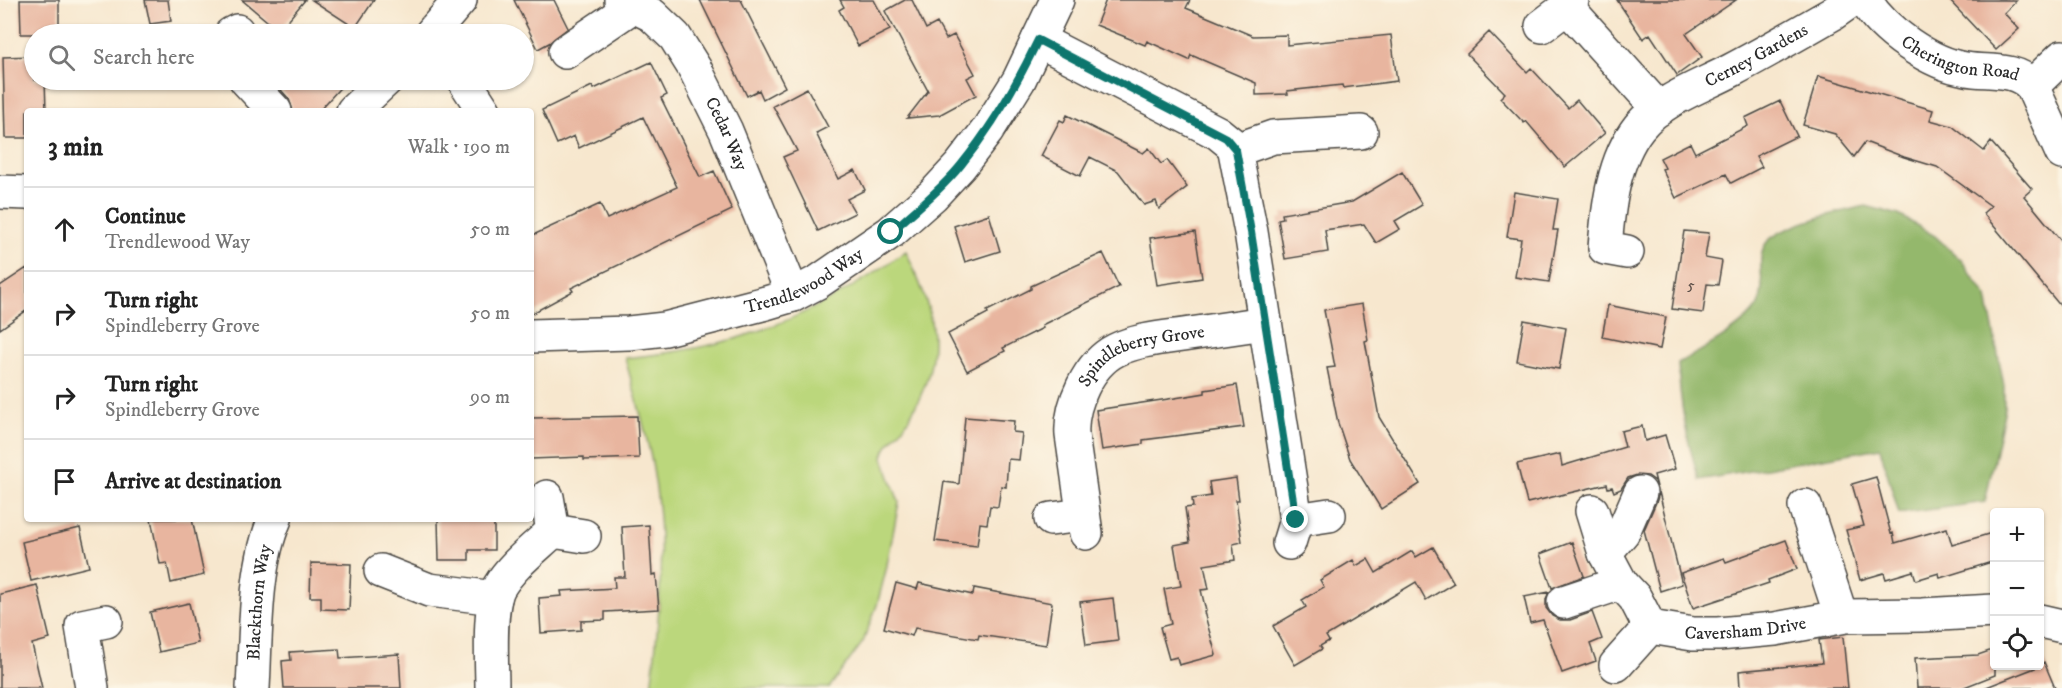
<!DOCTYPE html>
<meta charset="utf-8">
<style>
:root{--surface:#fff;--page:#f6f6f6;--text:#222;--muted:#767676;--line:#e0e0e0}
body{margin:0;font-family:"IM FELL DW Pica",serif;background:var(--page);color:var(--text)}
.controls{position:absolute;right:18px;bottom:18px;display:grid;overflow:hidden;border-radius:6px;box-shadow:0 2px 4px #0004}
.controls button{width:54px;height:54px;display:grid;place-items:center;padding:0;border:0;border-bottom:2px solid var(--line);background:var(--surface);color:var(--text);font:30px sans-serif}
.stop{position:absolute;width:18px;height:18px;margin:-14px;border:4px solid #0f766e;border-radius:50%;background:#fff}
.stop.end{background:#0f766e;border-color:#fff;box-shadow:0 2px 6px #0008}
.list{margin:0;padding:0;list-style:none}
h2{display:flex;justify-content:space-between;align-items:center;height:78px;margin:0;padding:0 24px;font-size:26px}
h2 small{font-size:20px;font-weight:400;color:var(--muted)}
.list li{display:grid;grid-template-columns:39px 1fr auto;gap:18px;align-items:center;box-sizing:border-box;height:84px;padding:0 24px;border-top:2px solid var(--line)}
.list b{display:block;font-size:22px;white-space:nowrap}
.list p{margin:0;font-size:20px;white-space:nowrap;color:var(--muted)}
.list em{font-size:20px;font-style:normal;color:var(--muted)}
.icon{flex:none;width:33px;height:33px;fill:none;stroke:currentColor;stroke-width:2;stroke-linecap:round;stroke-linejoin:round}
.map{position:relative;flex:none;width:2062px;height:688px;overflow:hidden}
.search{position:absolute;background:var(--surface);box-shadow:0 2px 4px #0004;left:24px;top:24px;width:510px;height:66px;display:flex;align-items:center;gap:15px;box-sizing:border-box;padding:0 21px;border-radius:33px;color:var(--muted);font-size:22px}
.panel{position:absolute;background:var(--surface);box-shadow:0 2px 4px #0004;left:24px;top:108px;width:510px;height:414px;border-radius:6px}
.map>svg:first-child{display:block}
.green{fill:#bbd77c;stroke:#738154;stroke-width:1.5}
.forest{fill:#94b86c;stroke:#60724c;stroke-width:1.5}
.building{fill:#e8b59f}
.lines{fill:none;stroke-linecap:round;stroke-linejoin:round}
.minor-casing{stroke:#4a4743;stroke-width:36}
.minor{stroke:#fff;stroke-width:33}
.route{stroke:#0f766e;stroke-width:8}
.labels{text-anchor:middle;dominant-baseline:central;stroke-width:4.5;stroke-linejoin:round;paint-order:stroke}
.number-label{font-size:15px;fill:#5a4e48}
.street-label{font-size:18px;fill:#2b2b2b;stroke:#fcf5e5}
</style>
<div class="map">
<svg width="2062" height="688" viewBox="0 0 2062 688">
<rect width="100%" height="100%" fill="#fcf5e5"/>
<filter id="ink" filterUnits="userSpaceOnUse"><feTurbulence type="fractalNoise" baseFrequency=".0167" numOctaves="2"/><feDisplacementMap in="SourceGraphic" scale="12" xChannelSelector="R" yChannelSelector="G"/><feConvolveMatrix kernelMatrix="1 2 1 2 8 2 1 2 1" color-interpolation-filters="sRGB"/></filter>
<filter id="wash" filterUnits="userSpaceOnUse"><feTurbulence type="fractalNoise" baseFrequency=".008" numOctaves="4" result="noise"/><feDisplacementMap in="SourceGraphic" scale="24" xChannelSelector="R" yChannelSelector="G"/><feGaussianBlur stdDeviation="1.35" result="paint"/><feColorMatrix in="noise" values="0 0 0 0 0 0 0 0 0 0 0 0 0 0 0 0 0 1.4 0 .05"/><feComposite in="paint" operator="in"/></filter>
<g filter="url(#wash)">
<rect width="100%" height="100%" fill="#f7e7ce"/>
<path class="green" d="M906 251C936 318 947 353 908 420 901 433 884 444 883 458L899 502 886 570 877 605 863 642 829 688H651C660 616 666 541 653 469 647 432 635 395 625 358 665 354 708 348 747 335 804 317 858 286 906 251Z"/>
<path class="forest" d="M1866 206 1899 215 1935 236 1962 261 1987 297 2004 386V413L1985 502 1899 514 1880 448 1699 480C1687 440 1680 406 1678 363 1698 353 1744 327 1756 308 1760 303 1762 292 1762 286 1762 272 1757 254 1767 242 1782 225 1843 211 1866 206Z"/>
<g id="blocks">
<path class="building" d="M20 0H59V34H21Z
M145 0H168L171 21 150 24Z
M242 0H305L279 31Z
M312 0H374L355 28Z
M514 0H554L568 28 549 43 538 49Z
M700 0H741L785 87 763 99 759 90 747 96Z
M840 0H874L890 30 858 46 839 10 844 7Z
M905 0H912L926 29 937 23 946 39 954 35 975 74 967 78 976 95 939 115 907 118 928 91 885 11Z
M1106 0H1190L1186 8 1253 36 1287 35V45L1391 35 1397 81 1343 88 1342 85 1287 91 1288 94 1256 95V83L1191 55 1189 60 1147 41 1145 45 1096 25Z
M1617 0H1736L1686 34 1702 57 1677 75 1650 34 1643 39Z
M1949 0H2017L2004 13 2019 29 1996 50Z
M1489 32 1527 72 1531 68 1568 108 1577 100 1605 133 1565 167 1526 121 1524 123 1500 98 1505 93 1467 54Z
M34 56V80H45L46 111H27V138H5L3 57Z
M651 62 667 95 661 98 700 177 714 171 732 210 571 288 573 291 531 314V236L600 204 607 219 677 187 643 117 579 148 574 136 557 144 542 110 592 86 594 89Z
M1818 76 1933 110 1930 120 1952 126 1984 151 1991 142 2032 189 2024 196 2062 242V308L1983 213 1991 206 1937 167 1904 157 1865 142 1854 157 1835 134 1803 125Z
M290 80H347L319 111H293L289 99 281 90Z
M807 88 828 127 816 133 838 179 855 170 865 190 847 199 855 213 818 231 783 157 797 151 773 106Z
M1780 101 1797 136 1756 156 1762 167 1731 183 1726 174 1676 198 1662 169 1665 168 1660 158 1690 143 1695 153 1748 126 1745 118Z
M1067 115 1143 153 1149 148 1161 164 1167 160 1187 187 1159 209 1156 201 1144 205 1118 171 1090 157 1080 176 1041 156 1060 120 1064 122Z
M1402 172 1422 205 1395 221 1400 229 1376 243 1364 224 1325 230 1328 252 1285 259 1278 219 1283 218 1282 214 1352 202Z
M1514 192 1558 199 1553 230H1558L1549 282 1515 277 1521 239 1507 237Z
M989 214 1000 251 965 262 954 226Z
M1684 231 1709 233 1705 258 1722 261 1718 285 1707 284 1703 313 1672 309Z
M1195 232 1202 278 1157 285 1150 238Z
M1103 253 1119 287 1042 325 1043 328 1003 348 1005 351 967 371 948 334 988 313 987 311 1031 289V286Z
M27 268V310L0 329V286Z
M1362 304 1368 340 1365 341 1379 417 1420 484 1381 509 1350 459 1338 423 1327 368 1335 367 1324 310Z
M1608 305 1666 317 1660 349 1602 337Z
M1524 320 1566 328 1559 369 1517 361Z
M1237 385 1244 427 1143 440V444L1102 450 1096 410 1175 398 1205 393V390Z
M637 416 639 458 584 460V457L531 459V418Z
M965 417 1014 421 1013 432 1022 433 1019 460 1008 459 1006 487 1001 486 998 507 990 506 987 524 980 523 977 546 935 541 944 482 959 484Z
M1642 426 1645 441 1665 435 1675 469 1654 475 1657 487 1655 481 1648 476 1637 475 1628 478 1621 489 1614 492 1612 487 1608 488 1607 484 1527 503 1517 464 1560 454 1562 466 1625 447 1621 431Z
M1876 477 1891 534 1893 533 1895 543 1947 528 1952 545 1995 532V561L1940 578 1939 573 1916 580 1913 571 1886 579 1884 573 1860 580 1846 530 1864 526 1852 484Z
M1236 478 1239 500H1236L1242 542 1233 544 1235 560 1204 565 1209 589 1201 590 1206 611 1204 612 1216 655 1179 665 1177 657 1169 659 1160 627 1171 624 1164 589 1181 586 1174 545 1190 542 1185 508 1193 507 1192 499 1211 496 1209 482Z
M1659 492 1682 584 1660 591 1644 530 1657 500Z
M151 519H192L204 575 171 583 167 563 160 564Z
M438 519H494V550H469V560H439Z
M649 525 652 575 656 574 659 609 605 612V620L581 621V630L541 633 539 598 562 596 561 591 615 588 614 577H625L622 527Z
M80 528 89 567 31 581 22 542Z
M1786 540 1797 569 1768 580 1769 583 1693 608 1681 573 1724 558 1726 562Z
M1572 542 1584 576 1552 588 1540 554Z
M1433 547 1454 583 1426 600 1416 582 1326 636 1329 641 1320 646 1322 649 1295 665 1273 626 1306 607 1302 600 1324 587 1320 580 1353 560 1356 566 1368 559 1376 573 1412 551 1416 557Z
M311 563 351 564 349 610 321 609V597H310Z
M896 583 917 589 919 583 973 595 974 588 1052 603 1046 645 979 635 978 639 915 628 912 636 884 628Z
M37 585 50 639 32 644 42 688H0V594Z
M1549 592 1546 599V608L1552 616 1560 620H1570L1592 612 1602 639 1590 644 1596 661 1562 673 1543 620 1530 623 1524 597Z
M1113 598 1118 641 1086 645 1080 602Z
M189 603 198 643 159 652 150 612Z
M1843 637 1848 688H1740L1739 671 1822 663 1819 640Z
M339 649 340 658 399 654 401 688H284L282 661 291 660 290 652Z
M1995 649V675L1962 688H1917L1915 658 1978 655Z
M2044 662 2055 688H1984L2040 666Z"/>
</g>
</g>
<g filter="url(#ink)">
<use href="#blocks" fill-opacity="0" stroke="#4a4743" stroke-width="1.5"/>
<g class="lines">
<g class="minor-casing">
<g id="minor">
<path id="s1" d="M621 0 652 15 675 37 695 69 726 131 793 295"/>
<path id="s2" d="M1865 0C1883 31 1931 64 1966 69 1989 73 2015 67 2032 86L2062 153"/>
<path d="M1567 7 1659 109"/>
<path d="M1542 26 1567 7 1572 0"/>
<path d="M231 34 237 31"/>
<path d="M431 34 460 0"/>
<path d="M1038 40 1218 133 1234 146 1251 232 1296 520 1289 543"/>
<path d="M565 52 633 6"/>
<path d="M246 80 275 111"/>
<path d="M464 80 484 111"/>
<path d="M2032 86 2062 57"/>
<path d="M353 111 386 80"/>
<path d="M1236 150 1273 137 1361 132"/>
<path d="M0 192 27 193"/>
<path id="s3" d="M1627 252 1605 248C1608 208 1613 160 1639 127 1662 99 1702 86 1732 70 1766 52 1799 33 1832 14L1852 0"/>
<path id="s4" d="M531 336 629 333 665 329 766 303 793 295 818 282 891 232 933 195 960 166 987 131 1019 80 1057 0"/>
<path d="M547 497 553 531"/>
<path d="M1805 506 1841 616"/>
<path d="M1592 511 1605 553 1621 583 1635 598 1650 627"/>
<path d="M1051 519 1083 515"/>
<path d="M1296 520 1329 515"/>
<path id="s5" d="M1086 533 1072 435C1070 406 1088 364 1116 350 1137 340 1161 338 1183 335 1211 331 1238 327 1265 323"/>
<path d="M1605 553 1623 532 1640 493"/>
<path d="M381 571 429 590 495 598"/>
<path d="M1564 602 1621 583"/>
<path d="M2040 621 2062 626"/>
<path id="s6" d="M1616 665 1650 627 1693 634H1718L1775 629 1846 616 1922 615 1994 611"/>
<path d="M92 688 82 626 106 621"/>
<path id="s7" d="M253 688C256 635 254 567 275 519"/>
<path d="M492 688C492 663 488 608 499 587 512 565 535 548 553 531L584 536"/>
</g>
</g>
<use href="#minor" class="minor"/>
</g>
</g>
<g class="lines" filter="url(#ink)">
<path class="route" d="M891 232C915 210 941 190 961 165 992 127 1017 84 1038 40L1226 138 1236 150 1251 232 1296 520"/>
</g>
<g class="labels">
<g class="number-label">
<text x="1691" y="285">5</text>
</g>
<g class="street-label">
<text stroke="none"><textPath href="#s3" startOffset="288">Cerney Gardens</textPath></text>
<text stroke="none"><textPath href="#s2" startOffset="117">Cherington Road</textPath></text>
<text stroke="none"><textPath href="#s1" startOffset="176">Cedar Way</textPath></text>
<text stroke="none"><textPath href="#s4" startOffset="282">Trendlewood Way</textPath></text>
<text stroke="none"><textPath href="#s5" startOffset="220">Spindleberry Grove</textPath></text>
<text stroke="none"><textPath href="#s7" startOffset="86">Blackthorn Way</textPath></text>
<text stroke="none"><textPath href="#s6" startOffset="147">Caversham Drive</textPath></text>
</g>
</g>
</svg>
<div class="controls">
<button>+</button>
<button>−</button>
<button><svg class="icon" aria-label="locate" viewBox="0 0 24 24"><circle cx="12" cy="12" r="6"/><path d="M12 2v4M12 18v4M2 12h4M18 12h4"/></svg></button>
</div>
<div class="stop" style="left:891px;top:232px"></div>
<div class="stop end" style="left:1296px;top:520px"></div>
<div class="search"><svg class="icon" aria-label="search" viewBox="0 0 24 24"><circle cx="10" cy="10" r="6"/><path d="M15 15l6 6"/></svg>Search here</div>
<section class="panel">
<h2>3 min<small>Walk · 190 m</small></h2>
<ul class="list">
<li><svg class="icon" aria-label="ahead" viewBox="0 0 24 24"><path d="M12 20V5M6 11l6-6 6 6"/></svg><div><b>Continue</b><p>Trendlewood Way</p></div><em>50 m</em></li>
<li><svg class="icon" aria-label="right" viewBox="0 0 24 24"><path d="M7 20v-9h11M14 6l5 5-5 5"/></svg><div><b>Turn right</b><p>Spindleberry Grove</p></div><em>50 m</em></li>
<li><svg class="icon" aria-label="right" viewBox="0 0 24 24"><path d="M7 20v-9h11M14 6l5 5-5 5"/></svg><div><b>Turn right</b><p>Spindleberry Grove</p></div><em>90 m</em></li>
<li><svg class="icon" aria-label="arrive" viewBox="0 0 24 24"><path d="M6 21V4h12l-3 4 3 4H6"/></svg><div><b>Arrive at destination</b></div></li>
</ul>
</section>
</div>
